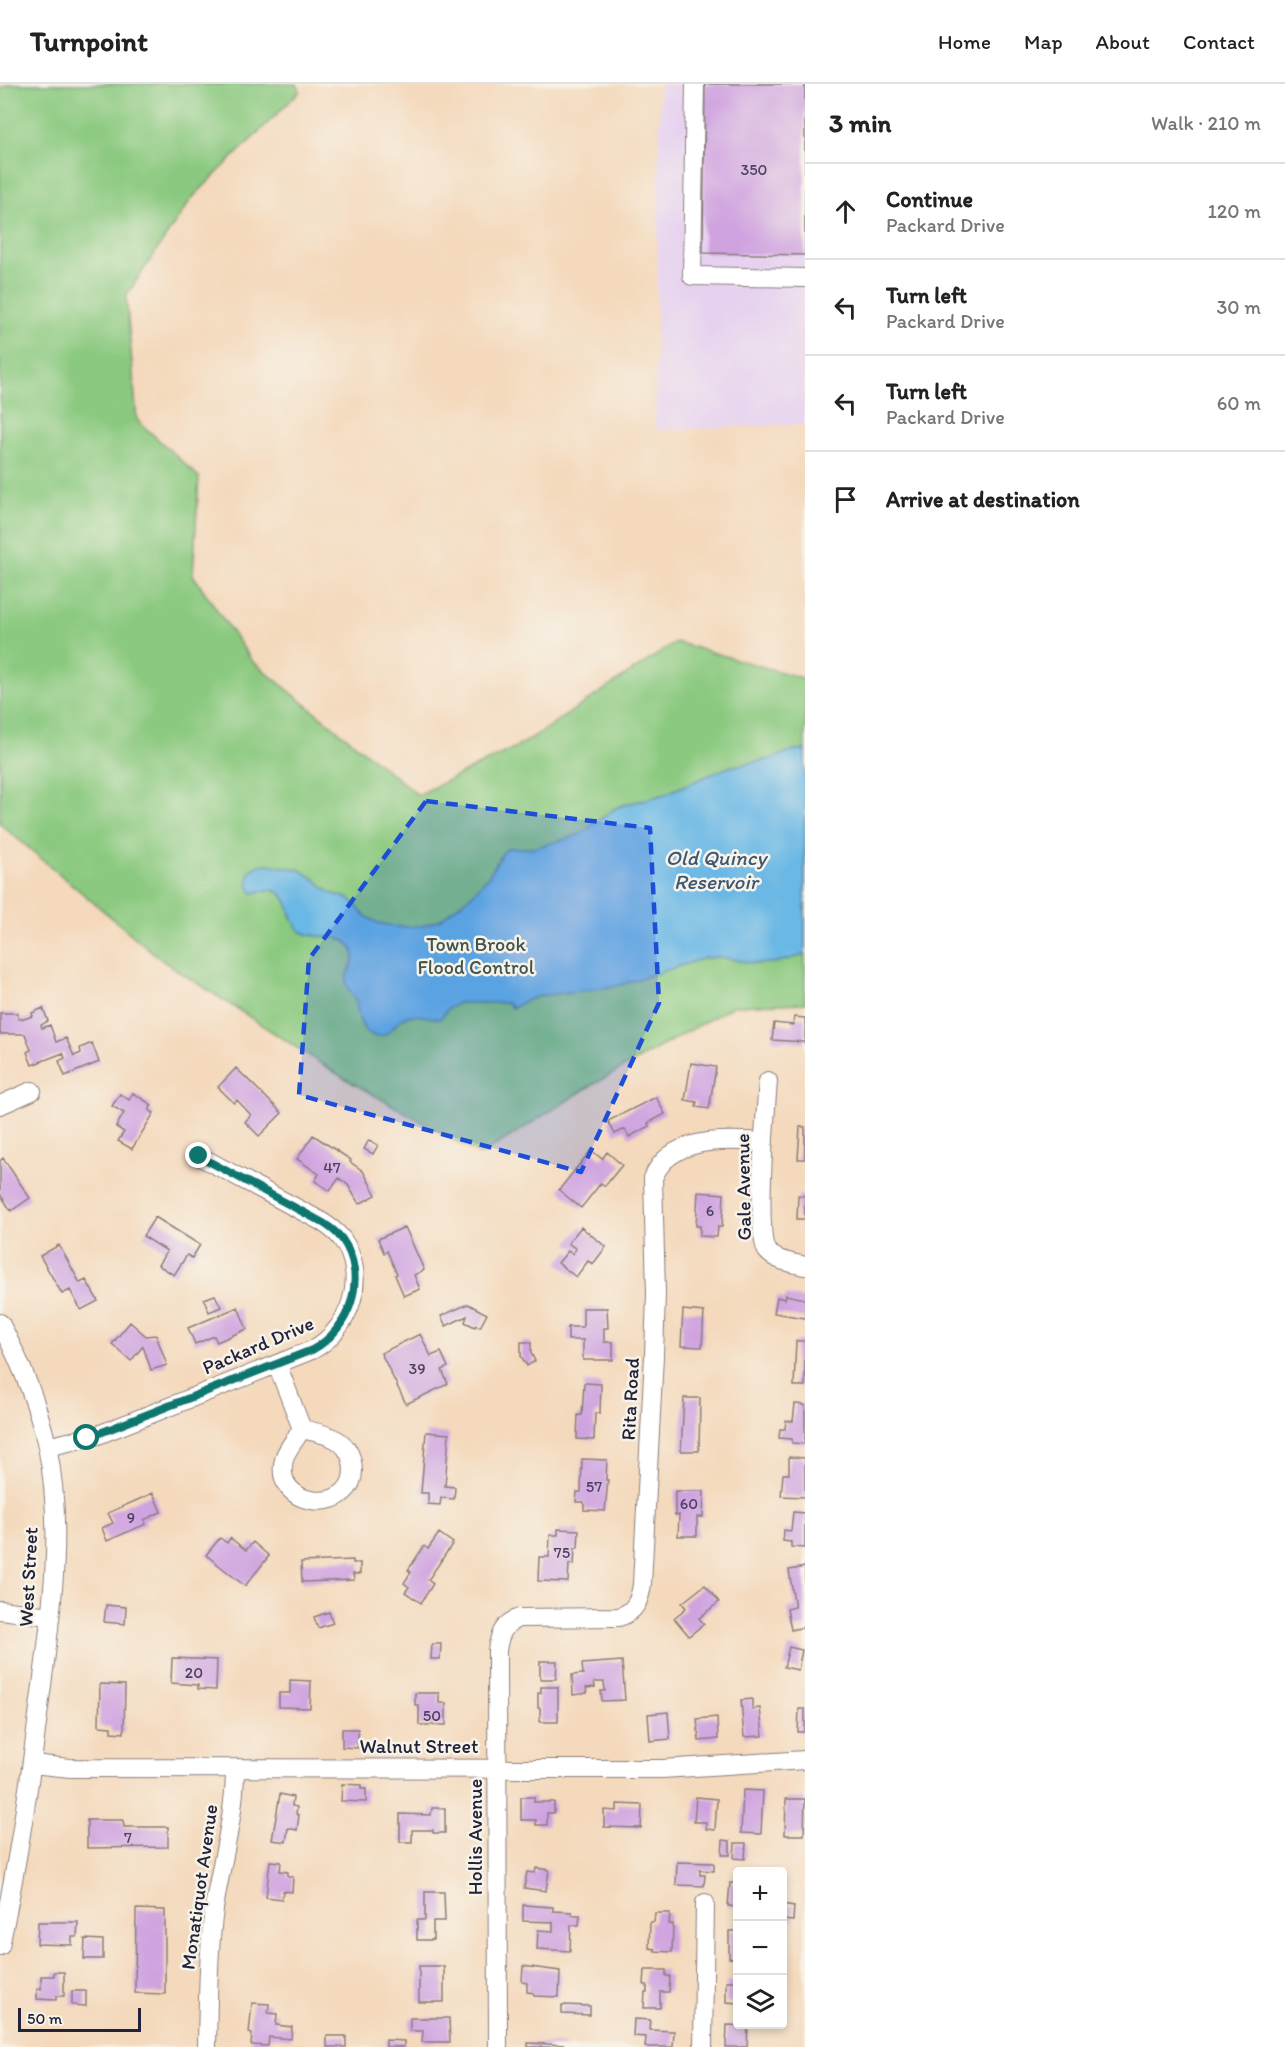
<!DOCTYPE html>
<meta charset="utf-8">
<style>
:root{--surface:#fff;--page:#f2f2f2;--text:#222;--muted:#767676;--line:#e0e0e0}
body{margin:0;font-family:Itim,sans-serif;background:var(--page);color:var(--text)}
.controls{position:absolute;right:18px;bottom:18px;display:grid;overflow:hidden;border-radius:6px;box-shadow:0 3px 9px #0003}
.controls button{width:54px;height:54px;display:grid;place-items:center;padding:0;border:0;border-bottom:2px solid var(--line);background:var(--surface);color:var(--text);font:30px sans-serif}
.scale{position:absolute;left:18px;bottom:15px;width:123px;box-sizing:border-box;padding-left:6px;border:3px solid #22223b;border-top:0;font-size:16px;line-height:21px;white-space:nowrap;color:#22223b;-webkit-text-stroke:4px #f7f3e8;paint-order:stroke}
.stop{position:absolute;width:18px;height:18px;margin:-14px;border:4px solid #0f766e;border-radius:50%;background:#fff}
.stop.end{background:#0f766e;border-color:#fff;box-shadow:0 2px 6px #0008}
.list{margin:0;padding:0;list-style:none}
h2{display:flex;justify-content:space-between;align-items:center;height:78px;margin:0;padding:0 24px;font-size:26px}
h2 small{font-size:20px;font-weight:400;color:var(--muted)}
.list li{display:grid;grid-template-columns:39px 1fr auto;gap:18px;align-items:center;box-sizing:border-box;height:96px;padding:0 24px;border-top:2px solid var(--line)}
.list b{display:block;font-size:22px;white-space:nowrap}
.list p{margin:0;font-size:20px;white-space:nowrap;color:var(--muted)}
.list em{font-size:20px;font-style:normal;color:var(--muted)}
.icon{flex:none;width:33px;height:33px;fill:none;stroke:currentColor;stroke-width:2;stroke-linecap:round;stroke-linejoin:round}
.map{position:relative;flex:none;width:805px;height:1963px;overflow:hidden}
header{display:flex;align-items:center;gap:36px;box-sizing:border-box;height:84px;padding:0 30px;background:var(--surface);border-bottom:2px solid var(--line)}
header strong{font-size:28px}
nav{display:flex;gap:33px;margin-inline-start:auto;font-size:21px}
main{display:flex}
aside{flex:1;background:var(--surface)}
.map>svg:first-child{display:block}
.built{fill:#e6d2f0}
.green{fill:#8ac97f;stroke:#56765d;stroke-width:1.5}
.water{fill:#6bb8e5;stroke:#466d90;stroke-width:1.5}
.building{fill:#cfa3e0}
.lines{fill:none;stroke-linecap:round;stroke-linejoin:round}
.minor-casing{stroke:#8b7e7c;stroke-width:20}
.minor{stroke:#fff;stroke-width:18}
.route{stroke:#0f766e;stroke-width:8}
.marked{fill:#1d4ed8;fill-opacity:0.2;stroke:#1d4ed8;stroke-width:4.5;stroke-dasharray:12 8;stroke-linejoin:round}
.labels{text-anchor:middle;dominant-baseline:central;stroke-width:5;stroke-linejoin:round;paint-order:stroke}
.number-label{font-size:16px;fill:#4d4264}
.park-label{font-size:20px;fill:#41544f;stroke:#f7f3e8}
.street-label{font-size:20px;fill:#22223b;stroke:#f7f3e8}
.water-label{font-size:21px;font-style:italic;fill:#3c5676;stroke:#f7f3e8}
</style>
<header>
<strong>Turnpoint</strong>
<nav><a>Home</a><a>Map</a><a>About</a><a>Contact</a></nav>
</header>
<main>
<div class="map">
<svg width="805" height="1963" viewBox="0 0 805 1963">
<rect width="100%" height="100%" fill="#f7f3e8"/>
<filter id="ink" filterUnits="userSpaceOnUse"><feTurbulence type="fractalNoise" baseFrequency=".0167" numOctaves="2"/><feDisplacementMap in="SourceGraphic" scale="12" xChannelSelector="R" yChannelSelector="G"/><feConvolveMatrix kernelMatrix="1 2 1 2 8 2 1 2 1" color-interpolation-filters="sRGB"/></filter>
<filter id="wash" filterUnits="userSpaceOnUse"><feTurbulence type="fractalNoise" baseFrequency=".008" numOctaves="4" result="noise"/><feDisplacementMap in="SourceGraphic" scale="24" xChannelSelector="R" yChannelSelector="G"/><feGaussianBlur stdDeviation="1.35" result="paint"/><feColorMatrix in="noise" values="0 0 0 0 0 0 0 0 0 0 0 0 0 0 0 0 0 1.4 0 .05"/><feComposite in="paint" operator="in"/></filter>
<g filter="url(#wash)">
<rect width="100%" height="100%" fill="#f4d9bc"/>
<path class="built" d="M660 0H805V340L655 346Z"/>
<path class="green" d="M9 0H297L300 7 191 115 126 212 137 336 199 393 193 491 252 577 418 711 524 659 676 558 802 594 805 593V919L733 922 587 1004 481 1071 342 993 163 877 0 740V5Z"/>
<path class="water" d="M795 666H805V871L774 879 757 880 720 873 705 874 617 902 540 912 525 917 512 924 507 919H458L448 925 440 935C429 934 418 929 408 932 394 935 389 960 370 950 358 943 359 929 356 918 354 910 346 906 346 898 346 887 357 878 353 867 346 847 318 856 304 849 286 841 295 808 270 806 263 806 258 809 252 809 247 801 248 796 249 788L259 781 269 780 300 786 315 795 323 803 331 809 350 815 365 832 378 839 398 843 422 842 441 835 470 812 488 793 503 768 509 764H533L573 753 582 749 614 725 623 721 662 711 729 683 770 675Z"/>
<g id="blocks">
<path class="building" d="M705 0H805V171L703 169Z
M43 924 48 937 41 941 42 944 50 941 56 958 66 954 74 972 81 969 80 964 92 959 99 978 65 992 59 977 65 974 63 969 32 981 27 968 31 966 25 950H0V929H18V935H24L33 932 32 929Z
M794 933 805 934V958L772 956 774 939 793 941Z
M691 979 716 983 709 1025 696 1023 697 1018 685 1016Z
M236 984 282 1029 259 1052 245 1038 251 1031 237 1016 234 1019 218 1003Z
M133 1009 152 1021 149 1026 154 1029 132 1065 118 1057 124 1048 116 1043 124 1029 112 1022 120 1010 129 1016Z
M656 1013 665 1030 648 1039 649 1042 629 1053 625 1045 615 1050 608 1037Z
M800 1043H805V1075H798Z
M313 1051 351 1076 350 1078 363 1087 376 1111 359 1120 348 1101 339 1094 330 1107 315 1097 319 1090 297 1075Z
M369 1056 378 1061 373 1070 364 1065Z
M591 1066 602 1075 607 1068 622 1081 605 1102 601 1099 581 1124 559 1106Z
M3 1074 30 1114 11 1127 0 1110V1077Z
M698 1108 724 1110 722 1143H718L717 1153 700 1152V1142H696Z
M798 1111 805 1112V1135H797Z
M155 1133 200 1161 192 1174 187 1171 174 1191 158 1181 167 1167 143 1152Z
M405 1143 424 1186 414 1191 420 1205 404 1212 395 1191 397 1190 387 1167 384 1169 378 1155Z
M581 1143 606 1163 593 1180 588 1177 576 1193 558 1179 568 1167 572 1170 576 1165 568 1159Z
M59 1161 80 1199 86 1196 98 1217 81 1226 70 1206 62 1210 40 1172Z
M215 1211 221 1223 209 1228 204 1215Z
M786 1211 805 1215V1234L774 1229 777 1213 785 1215Z
M468 1220 487 1230 480 1243 476 1241 475 1243 465 1238 467 1232 446 1242 441 1232Z
M238 1223 247 1245 217 1258 214 1252 195 1260 188 1244Z
M583 1224H607L608 1244H604V1258H613V1276H583V1256H568V1243H583Z
M683 1226 704 1228 702 1263 681 1262Z
M130 1238 146 1252 156 1251 167 1281 151 1286 143 1262 131 1277 112 1260Z
M420 1250 431 1272 441 1268 448 1283 442 1286 448 1300 406 1320 381 1269Z
M796 1257H805V1302H794Z
M521 1258H531V1269L535 1277 527 1282 521 1272Z
M584 1299 601 1300 600 1329H595L594 1356 577 1355 578 1331H582Z
M684 1314H700L699 1367H681Z
M795 1320 805 1321V1360L792 1359V1355L779 1354 780 1345H785L786 1337H793Z
M426 1348 449 1350 445 1402 455 1403 454 1415 441 1414 440 1421 428 1420V1409H421Z
M789 1373 805 1374V1413L781 1412 783 1390H789Z
M582 1375 607 1376 606 1396H608L605 1427 584 1426V1418H576L577 1408H581Z
M675 1407H704L703 1433H697V1452H678L679 1431H675Z
M153 1409 161 1428 144 1436 146 1440 107 1457 102 1444 113 1439 108 1429Z
M793 1428 805 1429V1464L791 1463V1458L783 1457 784 1446 791 1447Z
M558 1445 579 1446 578 1464H575L574 1481 569 1480 568 1498 538 1497 539 1473H549L550 1451H558Z
M439 1449 453 1459 428 1496 433 1500 421 1519 405 1508 409 1503 404 1499 411 1488 408 1486 424 1462 428 1465Z
M220 1454 227 1459 230 1454 246 1466 253 1458 269 1472 245 1502 206 1471Z
M353 1476V1479H360V1490H353L354 1496 302 1498 301 1478Z
M805 1483V1543L791 1546 787 1525 795 1523 789 1486Z
M705 1501 719 1518 699 1534 704 1540 689 1552 674 1534 686 1524 682 1519Z
M106 1521 126 1523 125 1540 104 1538Z
M329 1528 333 1539 318 1544 314 1533Z
M432 1560H441L440 1575H431Z
M789 1563 802 1566 798 1586 784 1583Z
M172 1574 217 1576 216 1606 198 1605V1601L171 1599Z
M540 1577H557L556 1595H540Z
M622 1577 625 1616 602 1617 601 1607H605L604 1598H594L595 1603 586 1604 587 1609 573 1611 572 1591 583 1590 582 1580Z
M290 1596 311 1597 310 1624 279 1623V1609H290Z
M100 1600 125 1601 124 1649 111 1648V1643L99 1642Z
M541 1603H558V1638H540V1624H538V1609H541Z
M415 1609H439V1619H446V1641H419V1621H415Z
M752 1615V1625L760 1624 763 1652 744 1653 741 1616Z
M799 1625H805V1648H798Z
M668 1628 670 1655 650 1657 648 1630Z
M717 1633 718 1655 699 1657 697 1635Z
M342 1645H358V1664L342 1663Z
M342 1700 361 1701V1705H366V1718L341 1717Z
M743 1706 763 1707 761 1750 741 1749Z
M280 1710 293 1713 292 1722 297 1723 296 1730 299 1731 297 1746 288 1744 286 1758 272 1756Z
M521 1713H534V1718H554V1729H547V1741H536V1736H521Z
M696 1713 717 1715 715 1746 706 1745V1738H694Z
M786 1715H805L804 1751H785Z
M617 1720 642 1721 641 1744 604 1743V1726L617 1727Z
M432 1724H445V1749H433V1746H412V1758H400V1730L431 1731Z
M87 1736H123L124 1743H168V1763L87 1764Z
M723 1756 730 1757V1771H722Z
M735 1759H746L745 1775 734 1774Z
M270 1777 281 1778 280 1787 288 1788V1792L293 1793 292 1808 283 1807 282 1815 266 1813Z
M677 1778 714 1779V1787L700 1786V1791H705L704 1802 676 1801Z
M536 1784 549 1786 546 1807 524 1804 527 1788 535 1789Z
M730 1799H738V1823L728 1822Z
M425 1808H444L445 1837H433V1856H417V1836H425Z
M782 1820 794 1822 793 1837 782 1836Z
M523 1821 553 1823V1827L572 1828V1831H580L579 1841H571L570 1867 537 1865 538 1846 553 1847V1838L523 1837Z
M136 1825 165 1826V1910L135 1909Z
M655 1829H670L669 1840H673L672 1868 655 1867V1865L649 1864 650 1838H654Z
M38 1838H78L77 1853H72V1861L37 1860Z
M729 1847H738V1875L729 1874Z
M85 1855 103 1856V1875H84Z
M419 1882H444V1918H419Z
M523 1882 560 1887 559 1913 534 1912V1909L527 1908V1899L522 1898Z
M645 1886H666V1892H670L669 1908H660V1924H644L645 1908H647V1901H644Z
M54 1888H64V1912H56V1916L37 1915V1905H41V1892H54Z
M726 1897H738V1919L726 1918Z
M72 1907H86V1922L72 1921Z
M252 1919 269 1920 268 1929 277 1930 276 1941 292 1943 291 1955 269 1953 268 1962 251 1961 252 1950 249 1949Z
M562 1921 590 1922V1931L562 1930Z
M410 1934H449L450 1958H422L423 1947H410Z
M634 1935 650 1936 649 1946 674 1947 673 1963H645L646 1953 633 1952Z
M727 1941 748 1942 747 1963H726Z
M327 1952H346V1963H327Z
M386 1956 404 1957V1963H386Z
M528 1959 564 1961V1963H528Z"/>
</g>
</g>
<g filter="url(#ink)">
<use href="#blocks" fill-opacity="0" stroke="#8b7e7c" stroke-width="1.5"/>
<g class="lines">
<g class="minor-casing">
<path id="minor" d="M695 0 692 192 805 194
M768 997C766 1023 755 1152 767 1167 775 1177 793 1179 805 1182
M0 1021 32 1007
M0 1239C20 1277 38 1320 47 1362 65 1448 50 1539 39 1624 29 1704 17 1783 0 1862
M277 1280 302 1345C297 1353 289 1362 285 1372 267 1428 363 1433 352 1378 347 1353 324 1350 302 1345
M47 1363 98 1351 312 1266C350 1246 369 1193 342 1155 335 1146 326 1140 317 1135L199 1072
M0 1526 50 1532
M32 1680 70 1684 662 1685 805 1676
M207 1963C208 1917 208 1871 214 1825 221 1778 235 1733 235 1685
M498 1963 497 1567C499 1551 504 1539 519 1534L619 1533C635 1528 640 1516 642 1500L654 1272 656 1209 653 1094C670 1051 727 1056 764 1058
M703 1963 705 1819"/>
</g>
<use href="#minor" class="minor"/>
</g>
</g>
<g class="lines" filter="url(#ink)">
<path class="route" d="M87 1354 312 1266C350 1246 369 1193 342 1155 335 1146 326 1140 316 1135L199 1072"/>
</g>
<path class="marked" d="M426 717 650 744 659 919 581 1088 299 1011 309 875Z"/>
<g class="labels">
<g class="number-label">
<text x="754" y="85">350</text>
<text x="332" y="1083">47</text>
<text x="710" y="1126">6</text>
<text x="417" y="1284">39</text>
<text x="594" y="1402">57</text>
<text x="689" y="1419">60</text>
<text x="131" y="1433">9</text>
<text x="562" y="1468">75</text>
<text x="194" y="1588">20</text>
<text x="432" y="1631">50</text>
<text x="128" y="1753">7</text>
</g>
<g class="park-label">
<text x="476" y="860">Town Brook<tspan x="476" dy="23">Flood Control</tspan></text>
</g>
<g class="street-label">
<text transform="translate(743 1103) rotate(-91)">Gale Avenue</text>
<text transform="translate(258 1261) rotate(-23)">Packard Drive</text>
<text transform="translate(630 1315) rotate(-87)">Rita Road</text>
<text transform="translate(28 1493) rotate(-87)">West Street</text>
<text x="419" y="1662">Walnut Street</text>
<text transform="translate(475 1753) rotate(-90)">Hollis Avenue</text>
<text transform="translate(199 1803) rotate(-82)">Monatiquot Avenue</text>
</g>
<g class="water-label">
<text x="716" y="773">Old Quincy<tspan x="716" dy="24">Reservoir</tspan></text>
</g>
</g>
</svg>
<div class="controls">
<button>+</button>
<button>−</button>
<button><svg class="icon" aria-label="layers" viewBox="0 0 24 24"><path d="M12 4l9 5-9 5-9-5zM3 14l9 5 9-5"/></svg></button>
</div>
<div class="scale">50 m</div>
<div class="stop" style="left:87px;top:1354px"></div>
<div class="stop end" style="left:199px;top:1072px"></div>
</div>
<aside>
<h2>3 min<small>Walk · 210 m</small></h2>
<ul class="list">
<li><svg class="icon" aria-label="ahead" viewBox="0 0 24 24"><path d="M12 20V5M6 11l6-6 6 6"/></svg><div><b>Continue</b><p>Packard Drive</p></div><em>120 m</em></li>
<li><svg class="icon" aria-label="left" viewBox="0 0 24 24"><path d="M17 20v-9H6M10 6l-5 5 5 5"/></svg><div><b>Turn left</b><p>Packard Drive</p></div><em>30 m</em></li>
<li><svg class="icon" aria-label="left" viewBox="0 0 24 24"><path d="M17 20v-9H6M10 6l-5 5 5 5"/></svg><div><b>Turn left</b><p>Packard Drive</p></div><em>60 m</em></li>
<li><svg class="icon" aria-label="arrive" viewBox="0 0 24 24"><path d="M6 21V4h12l-3 4 3 4H6"/></svg><div><b>Arrive at destination</b></div></li>
</ul>
</aside>
</main>
